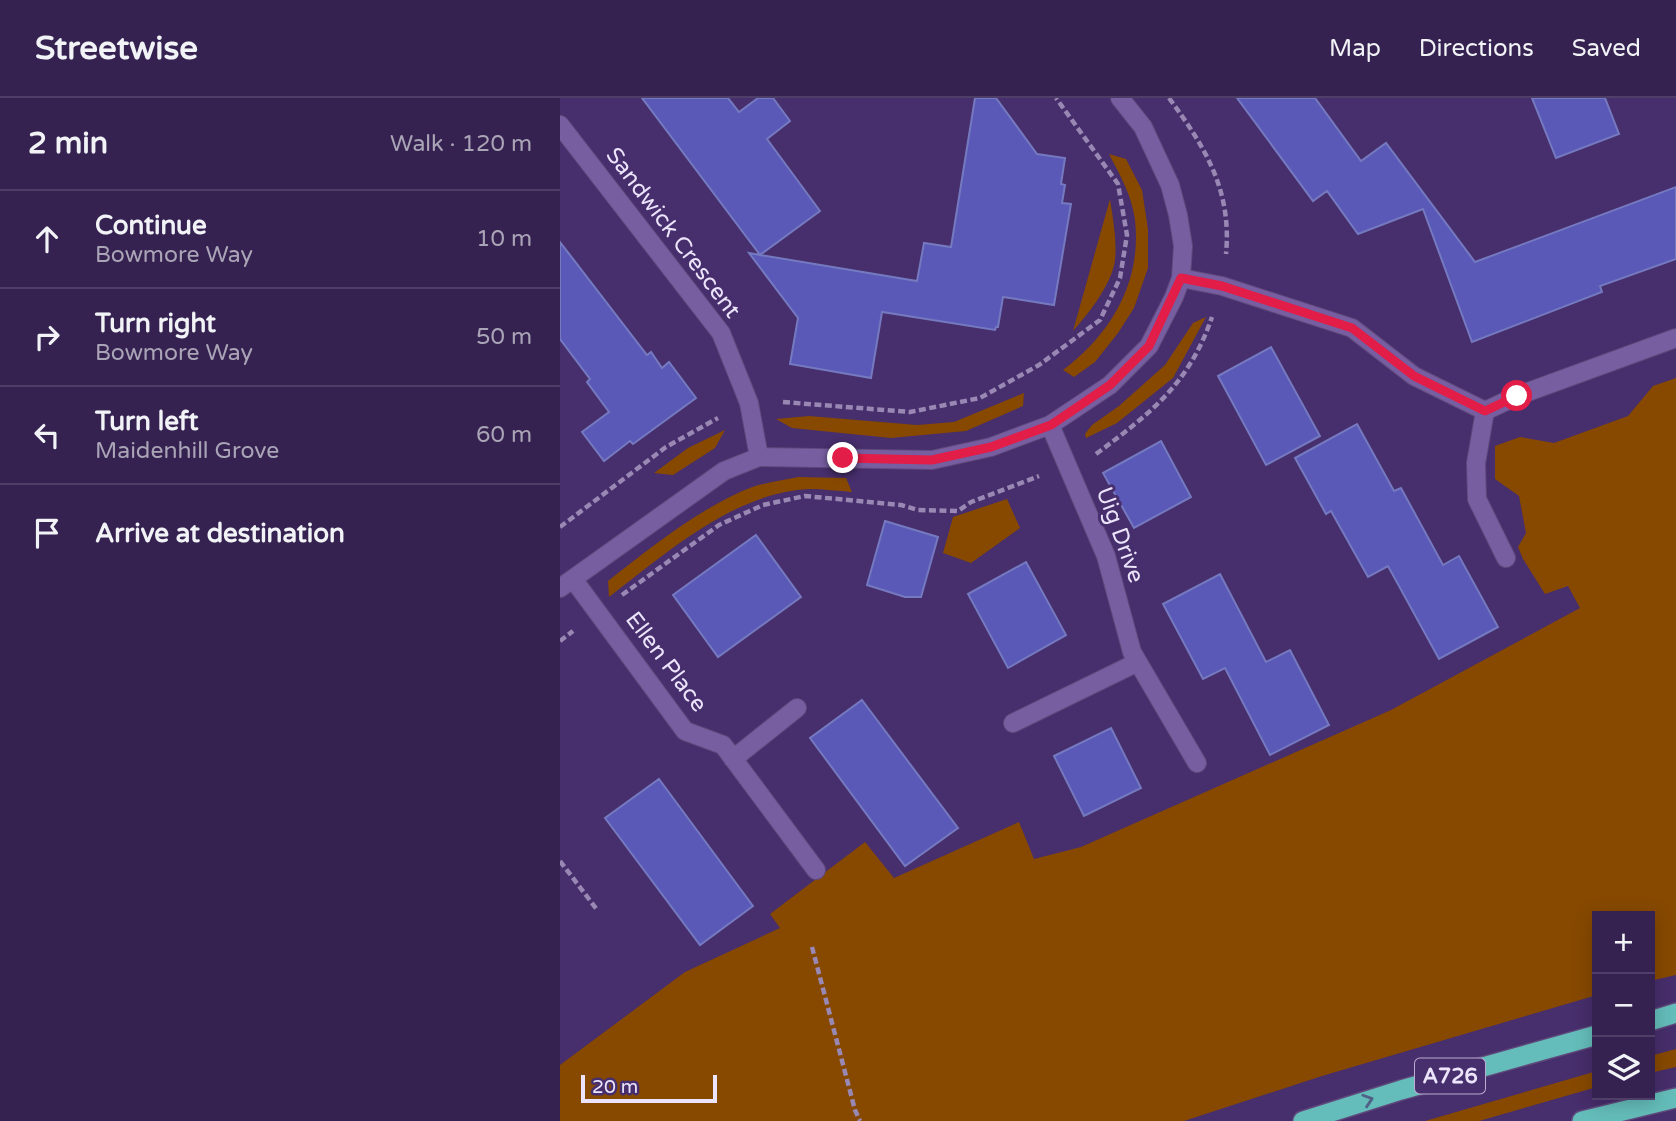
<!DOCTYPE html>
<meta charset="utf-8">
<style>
:root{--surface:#352251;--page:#3d2a58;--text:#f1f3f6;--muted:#aaa4b7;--line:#4f3f68}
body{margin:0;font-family:"Varela Round",sans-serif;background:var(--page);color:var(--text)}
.controls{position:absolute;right:21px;bottom:21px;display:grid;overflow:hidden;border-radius:0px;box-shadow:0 4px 18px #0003}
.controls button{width:63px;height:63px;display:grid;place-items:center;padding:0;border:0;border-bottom:2px solid var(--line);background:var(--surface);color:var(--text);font:35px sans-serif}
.scale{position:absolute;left:21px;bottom:18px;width:136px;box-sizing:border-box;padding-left:7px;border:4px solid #ebe4fb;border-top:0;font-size:19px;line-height:24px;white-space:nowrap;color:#ebe4fb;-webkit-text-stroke:5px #472e6c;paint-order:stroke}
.stop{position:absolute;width:21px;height:21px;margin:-16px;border:5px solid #e11d48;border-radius:50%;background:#fff}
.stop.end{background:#e11d48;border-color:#fff;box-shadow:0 2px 7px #0008}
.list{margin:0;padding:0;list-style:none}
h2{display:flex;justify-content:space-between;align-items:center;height:91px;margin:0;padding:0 28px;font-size:30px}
h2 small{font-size:23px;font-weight:400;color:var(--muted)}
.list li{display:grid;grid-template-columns:46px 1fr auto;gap:21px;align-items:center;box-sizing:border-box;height:98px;padding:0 28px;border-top:2px solid var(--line)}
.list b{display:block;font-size:26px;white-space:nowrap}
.list p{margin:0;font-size:23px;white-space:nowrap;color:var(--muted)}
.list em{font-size:23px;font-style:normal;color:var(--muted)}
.icon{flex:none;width:38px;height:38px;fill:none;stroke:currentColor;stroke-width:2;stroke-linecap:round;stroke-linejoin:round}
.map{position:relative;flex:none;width:1116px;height:1023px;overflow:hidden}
header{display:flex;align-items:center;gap:42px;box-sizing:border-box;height:98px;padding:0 35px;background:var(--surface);border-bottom:2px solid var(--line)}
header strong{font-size:33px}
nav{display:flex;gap:38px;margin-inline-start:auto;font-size:24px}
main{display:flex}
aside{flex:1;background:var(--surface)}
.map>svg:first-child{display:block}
.green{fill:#874900}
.building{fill:#5a59b8;stroke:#7579bf;stroke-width:2}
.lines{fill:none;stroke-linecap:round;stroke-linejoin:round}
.service-casing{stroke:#5f497c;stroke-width:20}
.minor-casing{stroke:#5f497c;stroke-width:20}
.trunk-casing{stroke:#5f497c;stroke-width:22}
.path{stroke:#9888b3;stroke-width:4.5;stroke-dasharray:7 3.5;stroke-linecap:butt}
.service{stroke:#775ea1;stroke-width:18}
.minor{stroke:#775ea1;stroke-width:18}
.trunk{stroke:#64bdba;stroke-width:19}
.oneway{stroke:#516087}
.route{stroke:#e11d48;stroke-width:9}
.labels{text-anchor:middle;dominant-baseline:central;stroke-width:6;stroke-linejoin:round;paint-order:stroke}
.shield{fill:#472e6c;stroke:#baadd0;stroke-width:2}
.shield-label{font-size:21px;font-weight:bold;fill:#ebe4fb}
.street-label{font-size:23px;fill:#ebe4fb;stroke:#472e6c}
</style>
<header>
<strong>Streetwise</strong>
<nav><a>Map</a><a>Directions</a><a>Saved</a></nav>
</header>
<main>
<aside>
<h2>2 min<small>Walk · 120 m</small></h2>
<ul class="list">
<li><svg class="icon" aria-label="ahead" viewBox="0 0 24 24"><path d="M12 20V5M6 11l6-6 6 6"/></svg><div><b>Continue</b><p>Bowmore Way</p></div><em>10 m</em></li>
<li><svg class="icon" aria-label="right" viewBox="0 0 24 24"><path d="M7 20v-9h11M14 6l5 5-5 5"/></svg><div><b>Turn right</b><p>Bowmore Way</p></div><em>50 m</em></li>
<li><svg class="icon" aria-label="left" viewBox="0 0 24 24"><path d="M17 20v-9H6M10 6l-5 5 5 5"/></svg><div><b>Turn left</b><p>Maidenhill Grove</p></div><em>60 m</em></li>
<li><svg class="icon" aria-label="arrive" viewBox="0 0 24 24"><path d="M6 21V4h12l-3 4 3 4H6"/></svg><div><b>Arrive at destination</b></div></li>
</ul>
</aside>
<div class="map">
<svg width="1116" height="1023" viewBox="0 0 1116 1023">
<rect width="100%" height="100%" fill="#472e6c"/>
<path class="green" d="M549 56 566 61 582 92 588 131V170L574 210 558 235 535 264 514 279 503 272C551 236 582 184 575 122 572 98 560 77 549 56Z
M550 101C553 121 557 142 555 162 552 186 529 215 513 233Z
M646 219 613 280 557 325 526 340 525 336 532 327 559 308 605 267 633 225Z
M1116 280V877L1090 883V818H1037V897L762 978 624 1023H0V967L125 874 220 830 210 816 305 744 334 780 459 724 474 761 521 749 831 612 1020 510 1008 488 985 496 963 461 958 449 966 435 959 398 935 381V348L960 339 994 345 1068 318 1093 288Z
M464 295 463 308 406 333 331 340 232 330 216 321 249 318 357 327 394 324Z
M165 332 155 350 113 377 94 375 128 350Z
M238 379 286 380 292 394C278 393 263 391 249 391 175 394 105 456 49 499L48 483C90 450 145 406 195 388 209 384 224 382 238 379Z
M447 401 460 430 411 465 383 455 393 419Z
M1116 951V969L1090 975V958Z
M1037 973V989L919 1023H865Z"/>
<path class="building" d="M82 0H168L179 14 198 0H213L230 23 207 41 260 113 200 157 357 183 364 145 391 149 415 0H436L477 56 505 60 501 86 505 87 502 105 511 106 494 207 443 199 438 229H436L435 232 322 214 311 280 230 266 238 220 189 155 200 157Z
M677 0H755L801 63 826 45 915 164 1116 89V161L1040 188 1042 194 912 244 863 111 798 136 767 93 753 103Z
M972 0H1045L1059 36 996 60Z
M0 144 87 257 91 254 102 270 109 264 136 300 73 346 70 343 44 363 22 334 49 314 27 284 30 281 0 241Z
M711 249 760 338 706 367 658 278Z
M797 326 834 393 841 390 883 467 899 458 938 529 879 561 828 468 808 479 771 413 766 416 735 360Z
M601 343 631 399 574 430 543 375Z
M325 423 378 439 361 499H345L307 487Z
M196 437 241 499 158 559 113 497Z
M466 464 506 537 448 570 408 496Z
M660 476 706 564 730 552 769 627 710 657 665 570 643 581 603 506Z
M302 602 398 730 345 768 250 640Z
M551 630 581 690 524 718 494 658Z
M99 681 193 808 140 847 45 720Z"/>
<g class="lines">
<g class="service-casing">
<path id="service" d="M925 313 916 365 917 401 946 460"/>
</g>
<g class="minor-casing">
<path id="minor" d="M0 27 161 235 189 305 199 359
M621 180 662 188 792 230 854 278 925 313 957 298 1116 240
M490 327 546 458 572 554 637 665
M13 481 125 633 163 647 256 772
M0 490 164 373 199 359 372 362 431 349 490 327 550 287 589 248 614 199 621 180 623 148 618 117 610 87 583 29 560 0
M453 625 578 564
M173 661 237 610"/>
</g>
<g class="trunk-casing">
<path id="trunk" d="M1090 923 1116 915
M743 1023 841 992 1037 937
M1022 1023 1116 1000"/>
</g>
<path class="path" d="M609 0C645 49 672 92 666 156
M223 304 350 314 420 300 479 267 540 222 560 180 567 137 558 86 496 0
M536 356C591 315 629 286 652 219
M0 429 106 349 158 320
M62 497 159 427 203 407 245 398 341 407 358 412 398 413 411 404 479 378
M0 543 13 533
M0 763 38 813
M252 849 295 1012 300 1023"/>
<use href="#service" class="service"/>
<use href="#minor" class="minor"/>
<use href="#trunk" class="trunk"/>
</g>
<defs><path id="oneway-chevron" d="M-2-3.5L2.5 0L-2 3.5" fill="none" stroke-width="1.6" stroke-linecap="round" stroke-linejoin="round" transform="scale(1.75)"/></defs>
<use class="oneway" href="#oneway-chevron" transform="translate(808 1002) rotate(-18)"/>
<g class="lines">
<path class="route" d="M283 360 372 362 431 349 491 327 550 287 589 248 621 180 662 188 792 230 854 278 925 313 957 298"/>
</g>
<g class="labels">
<rect class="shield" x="855" y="960.5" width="70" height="35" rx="5"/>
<g class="shield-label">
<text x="890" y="978">A726</text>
</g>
<g class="street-label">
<text transform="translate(113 135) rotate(53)">Sandwick Crescent</text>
<text transform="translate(560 437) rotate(70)">Uig Drive</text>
<text transform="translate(106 564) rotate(53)">Ellen Place</text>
</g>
</g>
</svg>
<div class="controls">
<button>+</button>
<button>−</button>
<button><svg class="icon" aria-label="layers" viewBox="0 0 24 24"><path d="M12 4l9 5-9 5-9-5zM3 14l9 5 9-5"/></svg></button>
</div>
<div class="scale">20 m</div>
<div class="stop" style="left:957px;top:298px"></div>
<div class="stop end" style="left:283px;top:360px"></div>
</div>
</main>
